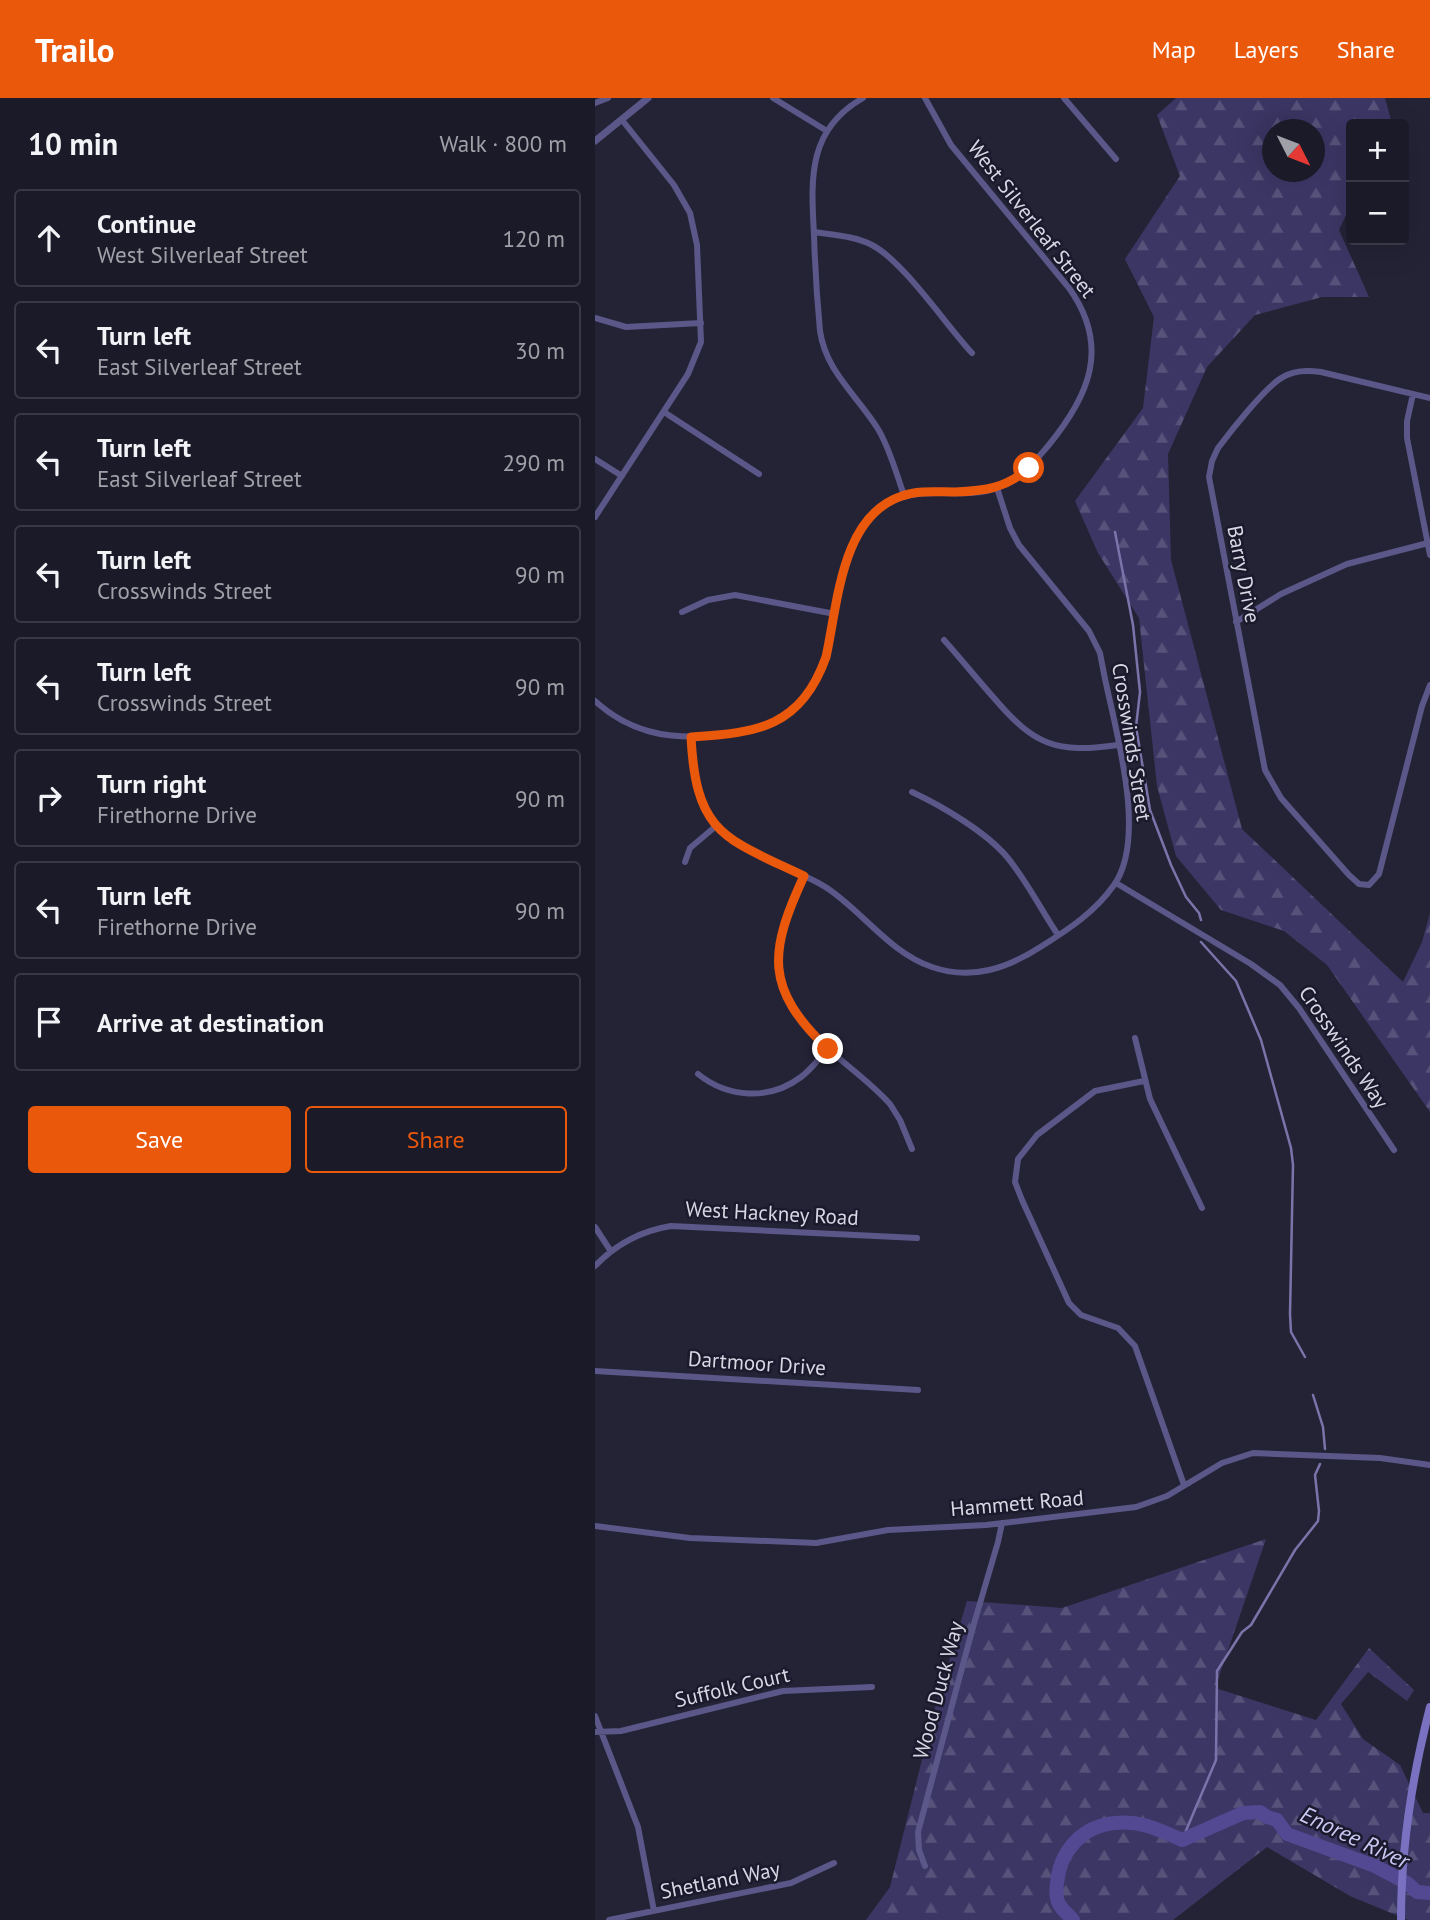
<!DOCTYPE html>
<meta charset="utf-8">
<style>
:root{--surface:#1b1a28;--page:#242330;--text:#f1f3f6;--muted:#a0a1a8;--line:#393845;--accent:#ea580c}
body{margin:0;font-family:"PT Sans",sans-serif;background:var(--page);color:var(--text)}
.controls{position:absolute;right:21px;top:21px;display:grid;overflow:hidden;border-radius:7px;box-shadow:0 7px 28px #0002}
.controls button{width:63px;height:63px;display:grid;place-items:center;padding:0;border:0;border-bottom:2px solid var(--line);background:var(--surface);color:var(--text);font:35px sans-serif}
.compass{position:absolute;left:667px;top:21px;width:63px;height:63px;border-radius:50%;background:var(--surface);box-shadow:0 7px 28px #0002;rotate:132deg}
.stop{position:absolute;width:21px;height:21px;margin:-16px;border:5px solid #ea580c;border-radius:50%;background:#fff}
.stop.end{background:#ea580c;border-color:#fff;box-shadow:0 2px 7px #0008}
.list{margin:0;padding:0;list-style:none}
h2{display:flex;justify-content:space-between;align-items:center;height:91px;margin:0;padding:0 28px;font-size:30px}
h2 small{font-size:23px;font-weight:400;color:var(--muted)}
.list li{display:grid;grid-template-columns:46px 1fr auto;gap:21px;align-items:center;box-sizing:border-box;height:98px;margin:0 14px 14px;padding:0 14px;border:2px solid var(--line);border-radius:7px}
.list b{display:block;font-size:26px;white-space:nowrap}
.list p{margin:0;font-size:23px;white-space:nowrap;color:var(--muted)}
.list em{font-size:23px;font-style:normal;color:var(--muted)}
.actions{display:flex;gap:14px;padding:21px 28px}
.actions a{flex:1;padding:16px 0;border:2px solid var(--accent);border-radius:7px;text-align:center;font-size:24px;color:var(--accent)}
.actions .main{background:var(--accent);color:#fff}
.icon{flex:none;width:38px;height:38px;fill:none;stroke:currentColor;stroke-width:2;stroke-linecap:round;stroke-linejoin:round}
.map{position:relative;flex:none;width:835px;height:1822px;overflow:hidden}
header{display:flex;align-items:center;gap:42px;box-sizing:border-box;height:98px;padding:0 35px;background:var(--accent);color:#fff}
header strong{font-size:33px}
nav{display:flex;gap:38px;margin-inline-start:auto;font-size:24px}
main{display:flex}
aside{flex:1;background:var(--surface)}
.map>svg:first-child{display:block}
.forest{fill:url(#forest-firs);fill-rule:evenodd}
.lines{fill:none;stroke-linecap:round;stroke-linejoin:round}
.stream{stroke:#7b74ab;stroke-width:2.5}
.river{stroke:#534992;stroke-width:14}
.minor{stroke:#5b5789;stroke-width:6}
.tertiary{stroke:#5b5789;stroke-width:7}
.secondary{stroke:#7a71c1;stroke-width:8}
.route{stroke:#ea580c;stroke-width:9}
.labels{text-anchor:middle;dominant-baseline:central;stroke-width:5;stroke-linejoin:round;paint-order:stroke}
.street-label{font-size:21px;fill:#d8d7e4;stroke:#1b192c}
.water-label{font-size:23px;font-style:italic;fill:#cac8f2;stroke:#1b192c}
</style>
<header>
<strong>Trailo</strong>
<nav><a>Map</a><a>Layers</a><a>Share</a></nav>
</header>
<main>
<aside>
<h2>10 min<small>Walk · 800 m</small></h2>
<ul class="list">
<li><svg class="icon" aria-label="ahead" viewBox="0 0 24 24"><path d="M12 20V5M6 11l6-6 6 6"/></svg><div><b>Continue</b><p>West Silverleaf Street</p></div><em>120 m</em></li>
<li><svg class="icon" aria-label="left" viewBox="0 0 24 24"><path d="M17 20v-9H6M10 6l-5 5 5 5"/></svg><div><b>Turn left</b><p>East Silverleaf Street</p></div><em>30 m</em></li>
<li><svg class="icon" aria-label="left" viewBox="0 0 24 24"><path d="M17 20v-9H6M10 6l-5 5 5 5"/></svg><div><b>Turn left</b><p>East Silverleaf Street</p></div><em>290 m</em></li>
<li><svg class="icon" aria-label="left" viewBox="0 0 24 24"><path d="M17 20v-9H6M10 6l-5 5 5 5"/></svg><div><b>Turn left</b><p>Crosswinds Street</p></div><em>90 m</em></li>
<li><svg class="icon" aria-label="left" viewBox="0 0 24 24"><path d="M17 20v-9H6M10 6l-5 5 5 5"/></svg><div><b>Turn left</b><p>Crosswinds Street</p></div><em>90 m</em></li>
<li><svg class="icon" aria-label="right" viewBox="0 0 24 24"><path d="M7 20v-9h11M14 6l5 5-5 5"/></svg><div><b>Turn right</b><p>Firethorne Drive</p></div><em>90 m</em></li>
<li><svg class="icon" aria-label="left" viewBox="0 0 24 24"><path d="M17 20v-9H6M10 6l-5 5 5 5"/></svg><div><b>Turn left</b><p>Firethorne Drive</p></div><em>90 m</em></li>
<li><svg class="icon" aria-label="arrive" viewBox="0 0 24 24"><path d="M6 21V4h12l-3 4 3 4H6"/></svg><div><b>Arrive at destination</b></div></li>
</ul>
<div class="actions"><a class="main">Save</a><a>Share</a></div>
</aside>
<div class="map">
<svg width="835" height="1822" viewBox="0 0 835 1822">
<defs>
<pattern id="forest-firs" width="22" height="20" patternUnits="userSpaceOnUse" patternTransform="scale(1.75)"><rect width="22" height="20" fill="#3b3664"/><path d="M5 1l3.5 6h-7zM16 11l3.5 6h-7z" fill="#57527a"/></pattern>
</defs>
<rect width="100%" height="100%" fill="#242336"/>
<path class="forest" d="M581 0H790L797 26H756V117H751L744 132 774 199H727L660 217 612 269 573 356 576 462 647 731 808 884 827 844 835 815V1014L732 867 689 833 626 812 581 758 562 688 544 520 503 455 480 403 548 310 559 219 530 161 585 78 562 17ZM678 32H720V74H678Z
M671 1441 620 1590 721 1622 774 1550 819 1592 812 1603 773 1574 746 1606 768 1641 805 1667 828 1715H835V1822H813L755 1798 672 1749 578 1822H271L295 1789 340 1610 372 1503 467 1510Z"/>
<g class="lines">
<path class="stream" d="M520 434 538 527 545 594 541 629 555 712 576 767 591 799 604 815 606 822
M606 844 641 883 666 942 696 1050 698 1067 695 1216 696 1234 710 1259
M718 1297 728 1329 730 1351
M587 1742 621 1662 622 1573 647 1534 656 1527 700 1452 723 1423 724 1413 720 1377 725 1366"/>
<path class="river" d="M478 1822C474 1817 467 1812 464 1806 461 1801 461 1791 462 1785 465 1753 487 1728 520 1725 546 1722 564 1732 587 1742L648 1715 665 1714 672 1719 682 1722 692 1736 780 1768 812 1785 822 1794 835 1795"/>
<path class="minor" d="M178 0 232 33
M268 0C212 32 216 81 219 137 220 169 222 201 225 233 231 274 262 297 283 331 295 351 301 375 309 397
M469 0 521 61
M0 5 13 0
M219 134C238 137 260 138 277 147 308 163 351 227 377 255
M0 220 31 229 106 225
M818 296 812 323V340L835 457
M835 300 726 274C713 272 699 272 688 279 672 287 635 334 623 350L617 363 614 379 670 672 686 700 754 777 764 786 774 787 784 776 827 608 835 587
M69 314 164 376
M0 361 27 378
M0 419 93 276 106 244 102 147 95 115 79 87 27 22
M87 514 113 502 140 497 240 516
M641 524 686 496 752 466 833 445
M349 542C366 561 382 581 399 600 439 647 461 656 523 647
M0 603C34 634 71 641 115 638 173 635 211 616 231 559 240 517 246 444 278 416 321 379 361 406 405 389 426 381 439 364 453 348 494 298 516 249 474 190L356 47 330 0
M96 639C100 727 119 735 194 771 207 777 220 782 232 790 268 814 295 855 337 869 377 883 413 870 447 848 474 831 500 814 519 787 553 739 520 631 509 576L505 555 494 533 424 447 415 430 402 390
M317 694C347 708 391 734 412 759 432 783 446 812 463 837
M90 764 95 750 121 728
M209 778C174 853 169 893 234 952 255 970 277 986 295 1006L305 1022 317 1051
M521 785 656 866 685 887 704 910 799 1052
M540 940 555 1001 607 1110
M103 976C133 1000 174 1003 206 979 217 971 224 960 233 951
M549 983 500 993 442 1037 423 1061 420 1084 427 1102 474 1205 486 1217 523 1230 540 1248 589 1387
M0 1129 15 1152
M0 1168C21 1146 45 1133 76 1128L322 1140
M0 1273 323 1292
M0 1428 95 1440 221 1445 293 1432 391 1427 541 1409 572 1398 627 1365 658 1355 785 1360 835 1367
M0 1618 43 1729 59 1813
M0 1634 26 1633 188 1593 277 1589
M330 1768 324 1752 323 1734 378 1529 403 1444 407 1425
M14 1822 196 1785 239 1765"/>
<path class="tertiary" d="M0 43 53 0"/>
<path class="secondary" d="M806 1822C806 1749 817 1679 835 1609"/>
</g>
<g class="lines">
<path class="route" d="M233 951C169 890 174 854 209 778 129 740 101 736 96 639 163 635 206 629 231 559 243 505 246 418 307 398 323 392 343 394 360 394 390 393 411 390 434 370"/>
</g>
<g class="labels">
<g class="street-label">
<text transform="translate(437 121) rotate(52)">West Silverleaf Street</text>
<text transform="translate(649 476) rotate(79)">Barry Drive</text>
<text transform="translate(537 644) rotate(81)">Crosswinds Street</text>
<text transform="translate(749 949) rotate(56)">Crosswinds Way</text>
<text transform="translate(177 1115) rotate(3)">West Hackney Road</text>
<text transform="translate(162 1265) rotate(4)">Dartmoor Drive</text>
<text transform="translate(422 1405) rotate(-5)">Hammett Road</text>
<text transform="translate(137 1589) rotate(-13)">Suffolk Court</text>
<text transform="translate(343 1592) rotate(-75)">Wood Duck Way</text>
<text transform="translate(125 1782) rotate(-11)">Shetland Way</text>
</g>
<g class="water-label">
<text transform="translate(760 1739) rotate(25)">Enoree River</text>
</g>
</g>
</svg>
<div class="controls">
<button>+</button>
<button>−</button>
</div>
<svg class="compass" viewBox="-18 -18 36 36"><path d="M0-13l5 13h-10z" fill="#e53935"/><path d="M0 13l5-13h-10z" fill="#a0a1a8"/></svg>
<div class="stop" style="left:434px;top:370px"></div>
<div class="stop end" style="left:233px;top:951px"></div>
</div>
</main>
